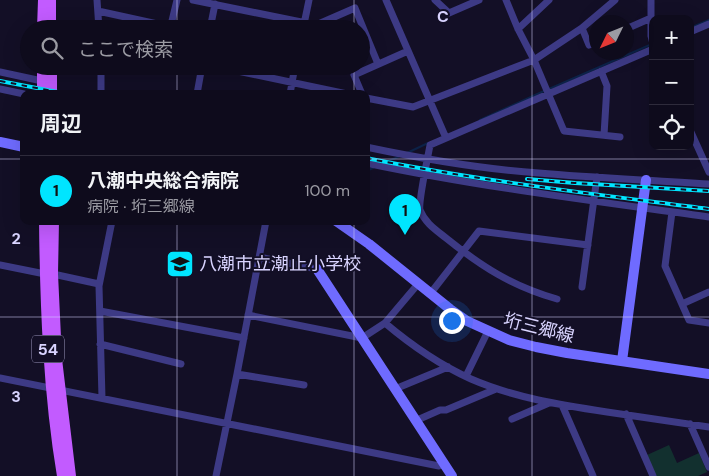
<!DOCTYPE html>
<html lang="ja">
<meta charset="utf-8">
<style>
:root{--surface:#0e0b1c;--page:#1c1929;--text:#f1f3f6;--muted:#9b9ba3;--line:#2e2b3b;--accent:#00e5ff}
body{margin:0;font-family:"DM Sans","Noto Sans JP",sans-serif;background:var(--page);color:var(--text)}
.controls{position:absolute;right:15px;top:15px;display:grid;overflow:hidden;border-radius:10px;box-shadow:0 5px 20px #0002}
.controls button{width:45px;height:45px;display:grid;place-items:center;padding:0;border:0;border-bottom:1px solid var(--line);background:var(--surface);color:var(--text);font:25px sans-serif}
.compass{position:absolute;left:589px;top:15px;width:45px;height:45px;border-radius:50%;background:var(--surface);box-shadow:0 5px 20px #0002;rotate:227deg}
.you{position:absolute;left:451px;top:320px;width:18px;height:18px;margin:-12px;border:4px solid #fff;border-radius:50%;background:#1a73e8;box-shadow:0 0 0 8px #1a73e833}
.badge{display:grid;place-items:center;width:32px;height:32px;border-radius:50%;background:var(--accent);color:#111;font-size:16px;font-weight:700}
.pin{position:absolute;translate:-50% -41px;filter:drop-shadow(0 1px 2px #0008)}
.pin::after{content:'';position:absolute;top:26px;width:18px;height:15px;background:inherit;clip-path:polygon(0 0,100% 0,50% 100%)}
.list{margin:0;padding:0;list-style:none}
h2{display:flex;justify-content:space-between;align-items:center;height:65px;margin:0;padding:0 20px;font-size:21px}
h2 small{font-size:16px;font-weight:400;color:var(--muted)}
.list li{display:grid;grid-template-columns:32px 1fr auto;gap:15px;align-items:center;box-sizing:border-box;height:70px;padding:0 20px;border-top:1px solid var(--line)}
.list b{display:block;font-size:19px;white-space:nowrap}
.list p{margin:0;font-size:16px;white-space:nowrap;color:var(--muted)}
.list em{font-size:16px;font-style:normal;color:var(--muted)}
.icon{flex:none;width:28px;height:28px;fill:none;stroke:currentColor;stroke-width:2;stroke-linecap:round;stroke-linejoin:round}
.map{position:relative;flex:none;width:709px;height:476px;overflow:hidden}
.search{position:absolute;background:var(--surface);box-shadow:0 5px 20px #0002;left:20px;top:20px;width:350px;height:55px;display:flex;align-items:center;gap:12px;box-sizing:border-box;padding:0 18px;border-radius:28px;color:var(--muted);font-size:19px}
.panel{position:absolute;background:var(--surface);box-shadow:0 5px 20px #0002;left:20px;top:90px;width:350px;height:135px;border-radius:10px}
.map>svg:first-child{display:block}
.green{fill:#12302f}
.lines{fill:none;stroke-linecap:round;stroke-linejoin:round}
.stream{stroke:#0c2248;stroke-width:2}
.street{stroke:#3d3a85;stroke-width:7}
.secondary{stroke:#6f6bff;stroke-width:10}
.primary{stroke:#c25bff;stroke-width:10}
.rail-casing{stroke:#00e5ff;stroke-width:4}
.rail{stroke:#130f26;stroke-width:2;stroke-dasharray:5.5;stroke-linecap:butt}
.grid{fill:none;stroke:#d9d4ff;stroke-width:1;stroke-opacity:0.55}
.labels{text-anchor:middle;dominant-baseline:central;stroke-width:4;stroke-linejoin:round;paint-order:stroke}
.shield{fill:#130f26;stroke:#9e99be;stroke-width:1}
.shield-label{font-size:16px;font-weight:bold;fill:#d9d4ff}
.poi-label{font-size:18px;fill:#d9d4ff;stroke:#130f26;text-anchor:start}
.street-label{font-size:18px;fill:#d9d4ff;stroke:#130f26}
.grid-label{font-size:16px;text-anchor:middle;font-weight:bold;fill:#d9d4ff;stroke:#130f26;stroke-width:4;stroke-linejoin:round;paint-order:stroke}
</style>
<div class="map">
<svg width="709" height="476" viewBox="0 0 709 476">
<rect width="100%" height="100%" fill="#130f26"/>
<path class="green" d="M669 445 677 463 699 453 707 472 698 476H656L647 455Z"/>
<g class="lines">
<path class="stream" d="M690 28 709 20
M549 89 652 44
M480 120 544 91
M407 153 428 143
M382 164 398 157
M366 171 373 168"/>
<path class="street" d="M97 0 99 29
M193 0 316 25 355 8 378 64
M386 0 446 138
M435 0 449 13 479 0
M506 0 518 29 534 60 564 131 620 137
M651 0V36L653 44
M98 11 171 27
M582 28 589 45 596 42
M170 29 177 0
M210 29 215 4
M303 29 309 0
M518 29 549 0
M626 29 651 18
M690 32 709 24
M101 66V94
M214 66 347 94
M601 71 607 86 604 135
M0 72 42 81
M0 89 24 94
M197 94 202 66
M290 94 295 66
M362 94 354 75 408 51
M366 98 413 107 534 60 582 28 615 0
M690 130 709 172
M366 147C423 159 481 169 539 173 595 178 652 180 709 184
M366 163C480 187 594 201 709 217
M672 212 665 266 689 320 709 323
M259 257 317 269
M0 265 45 274
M53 274 99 284
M582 287 597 177
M430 294 479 231 588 245
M557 299C512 286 482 267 446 238 436 230 425 223 420 210 418 202 428 157 430 145L653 49
M682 304 709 292
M100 311 244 338
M248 315 362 338 385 323 418 284
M385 323C411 345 440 365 471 379 515 398 561 405 607 412 641 417 675 422 709 427
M100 344 181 364
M237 374 304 385
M466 376 488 331
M0 378 439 466 443 463
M395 389 448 367
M102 398 99 286 112 221
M562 405 593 476
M626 414 653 476
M512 419 549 403
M415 421 440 410H446L496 389
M690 424 709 467
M216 476 237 374 266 221"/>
<path class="secondary" d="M0 142 24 147
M336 221 369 244 450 309 467 321 509 340 536 347 567 353 709 374
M317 269 452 476
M622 361 646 180"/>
<path class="primary" d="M51 0V29
M42 29 43 0
M52 66V94
M42 94V66
M44 221C45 306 48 392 62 476
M54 221 53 274 57 359 71 476"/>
<g class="rail-casing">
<path id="rail" d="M0 81 68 94
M366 158C480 181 594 194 709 209
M527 179 575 183 709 191"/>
</g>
<use href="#rail" class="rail"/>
</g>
<path class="grid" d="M177 0V29M354 0V29M532 0V476M177 66V94M354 66V94M0 159H24M366 159H709M177 221V476M354 221V476M0 317H709"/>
<defs>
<g id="school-square" transform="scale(1.4375)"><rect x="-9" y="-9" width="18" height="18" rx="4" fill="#00e5ff" stroke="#130f26"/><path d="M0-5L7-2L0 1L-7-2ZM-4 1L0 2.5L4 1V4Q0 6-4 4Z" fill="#111"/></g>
</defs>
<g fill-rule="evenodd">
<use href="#school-square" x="180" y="264"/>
</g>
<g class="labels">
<rect class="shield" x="32" y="335.5" width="32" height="27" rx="4"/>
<g class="shield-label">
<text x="48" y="349">54</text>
</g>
<g class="poi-label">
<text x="199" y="264">八潮市立潮止小学校</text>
</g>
<g class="street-label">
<text transform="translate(539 328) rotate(14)">垳三郷線</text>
</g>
</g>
<g class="grid-label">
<text x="443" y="22">C</text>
<text x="16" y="244">2</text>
<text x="16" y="402">3</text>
</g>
</svg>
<div class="controls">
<button>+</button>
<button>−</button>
<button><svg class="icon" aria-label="locate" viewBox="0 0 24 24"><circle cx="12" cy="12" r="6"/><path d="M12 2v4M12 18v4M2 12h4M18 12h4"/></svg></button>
</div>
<svg class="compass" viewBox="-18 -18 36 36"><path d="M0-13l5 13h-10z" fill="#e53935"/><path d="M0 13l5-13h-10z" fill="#9b9ba3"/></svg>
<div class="you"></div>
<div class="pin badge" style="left:405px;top:235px">1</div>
<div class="search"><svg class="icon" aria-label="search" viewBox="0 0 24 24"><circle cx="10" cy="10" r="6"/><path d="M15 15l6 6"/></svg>ここで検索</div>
<section class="panel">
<h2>周辺<small></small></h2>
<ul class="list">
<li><span class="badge">1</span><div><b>八潮中央総合病院</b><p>病院 · 垳三郷線</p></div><em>100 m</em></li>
</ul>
</section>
</div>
